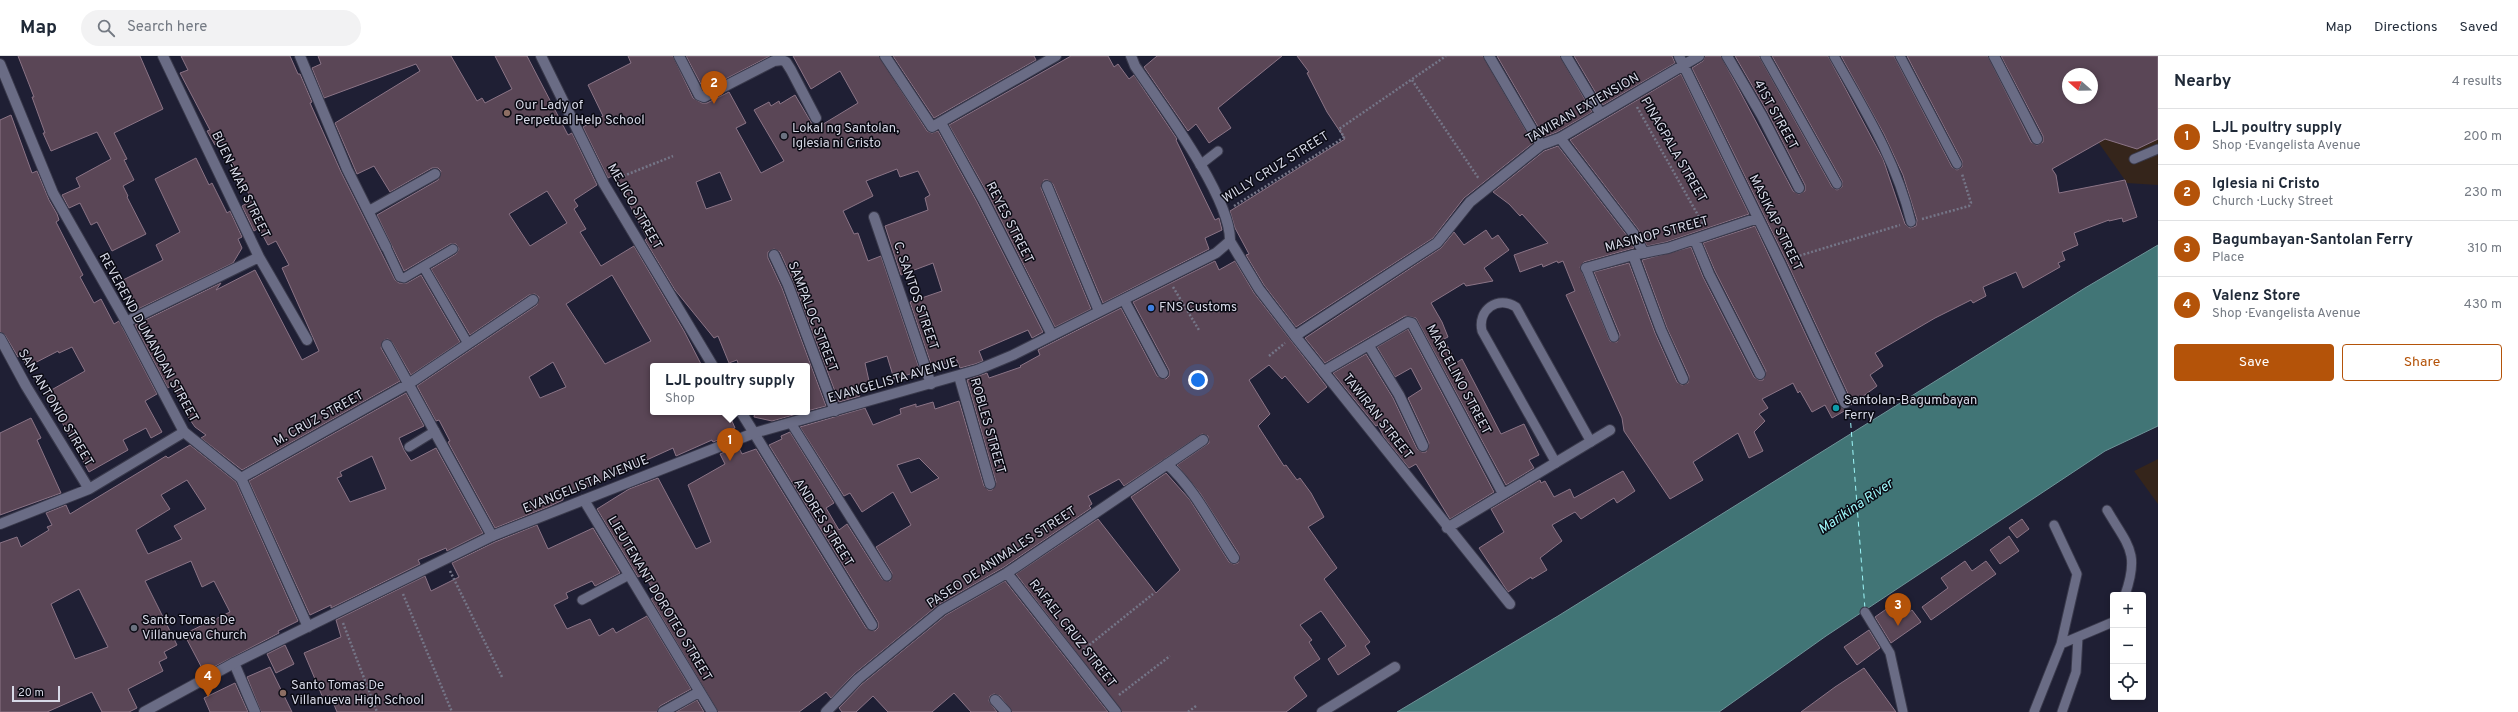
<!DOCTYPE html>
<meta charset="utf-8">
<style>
:root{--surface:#fff;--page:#f2f2f3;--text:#1f2937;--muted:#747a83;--line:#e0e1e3;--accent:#b45309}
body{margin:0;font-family:Overpass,sans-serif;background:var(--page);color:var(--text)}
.controls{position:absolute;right:12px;bottom:12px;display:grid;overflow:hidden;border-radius:4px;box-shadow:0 2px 6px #0003}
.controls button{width:36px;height:36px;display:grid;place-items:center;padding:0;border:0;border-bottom:1px solid var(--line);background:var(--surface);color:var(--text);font:20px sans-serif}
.compass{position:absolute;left:2062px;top:12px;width:36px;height:36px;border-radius:50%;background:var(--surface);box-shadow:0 2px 6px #0003;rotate:290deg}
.scale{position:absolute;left:12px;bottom:10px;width:48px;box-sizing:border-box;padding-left:4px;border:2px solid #d7d9e7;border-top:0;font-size:11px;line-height:14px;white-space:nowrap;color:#d7d9e7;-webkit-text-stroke:3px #0a0a13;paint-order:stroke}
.you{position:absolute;left:1198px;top:324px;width:14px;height:14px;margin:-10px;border:3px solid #fff;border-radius:50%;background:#1a73e8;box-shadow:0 0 0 6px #1a73e833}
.badge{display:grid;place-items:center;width:26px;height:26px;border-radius:50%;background:var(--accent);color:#fff;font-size:13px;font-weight:700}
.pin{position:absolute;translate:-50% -33px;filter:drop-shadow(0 1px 2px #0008)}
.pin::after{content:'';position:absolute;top:21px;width:14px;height:12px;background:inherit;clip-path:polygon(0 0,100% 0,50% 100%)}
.popup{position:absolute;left:650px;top:307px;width:160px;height:52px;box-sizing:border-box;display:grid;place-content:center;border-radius:4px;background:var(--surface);filter:drop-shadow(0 1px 3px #0005);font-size:13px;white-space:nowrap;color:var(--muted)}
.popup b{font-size:15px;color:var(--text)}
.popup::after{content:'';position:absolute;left:50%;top:100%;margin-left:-8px;border:8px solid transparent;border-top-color:var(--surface)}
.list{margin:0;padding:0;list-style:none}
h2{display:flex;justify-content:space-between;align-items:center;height:52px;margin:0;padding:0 16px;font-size:17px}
h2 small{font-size:13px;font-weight:400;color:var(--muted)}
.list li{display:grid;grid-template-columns:26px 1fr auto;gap:12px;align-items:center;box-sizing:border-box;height:56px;padding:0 16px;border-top:1px solid var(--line)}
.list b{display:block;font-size:15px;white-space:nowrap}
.list p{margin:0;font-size:13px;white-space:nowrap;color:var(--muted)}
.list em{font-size:13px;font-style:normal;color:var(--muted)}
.actions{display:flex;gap:8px;padding:12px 16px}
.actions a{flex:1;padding:9px 0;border:1px solid var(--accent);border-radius:4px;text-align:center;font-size:14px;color:var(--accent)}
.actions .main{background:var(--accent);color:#fff}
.icon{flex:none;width:22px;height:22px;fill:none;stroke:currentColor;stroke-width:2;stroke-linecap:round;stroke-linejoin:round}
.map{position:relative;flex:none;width:2158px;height:656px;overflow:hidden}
header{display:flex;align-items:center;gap:24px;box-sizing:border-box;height:56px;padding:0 20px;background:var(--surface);border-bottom:1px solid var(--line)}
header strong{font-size:19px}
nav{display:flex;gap:22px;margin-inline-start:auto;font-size:14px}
.search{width:280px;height:36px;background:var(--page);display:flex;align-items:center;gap:10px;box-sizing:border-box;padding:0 14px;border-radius:22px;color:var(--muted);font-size:15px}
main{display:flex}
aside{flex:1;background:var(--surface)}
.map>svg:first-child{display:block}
.industrial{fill:#35251b;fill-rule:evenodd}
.water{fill:#417576;stroke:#6e9398}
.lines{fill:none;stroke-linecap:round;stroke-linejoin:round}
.ferry{stroke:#9df7f9;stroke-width:1;stroke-dasharray:5 4;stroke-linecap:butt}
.building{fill:#5a4656;stroke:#8b7486;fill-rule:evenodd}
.service-casing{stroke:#3a3a4c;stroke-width:11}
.pedestrian-casing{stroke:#3a3a4c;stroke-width:12}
.minor-casing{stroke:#3a3a4c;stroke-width:12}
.tertiary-casing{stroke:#3a3a4c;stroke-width:12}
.path{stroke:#757688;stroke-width:2.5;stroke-dasharray:2 2;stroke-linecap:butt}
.service{stroke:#6a6c85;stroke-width:9}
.pedestrian{stroke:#6a6c85;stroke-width:10}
.minor{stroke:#6a6c85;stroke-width:10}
.tertiary{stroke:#6a6c85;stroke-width:10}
.education-dot{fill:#8d6e63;stroke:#0a0a13;stroke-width:1.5}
.worship-dot{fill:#6b7280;stroke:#0a0a13;stroke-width:1.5}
.shop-dot{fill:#3f7fe0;stroke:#0a0a13;stroke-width:1.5}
.culture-dot{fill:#0f9aa8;stroke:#0a0a13;stroke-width:1.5}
.labels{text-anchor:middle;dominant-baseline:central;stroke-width:3;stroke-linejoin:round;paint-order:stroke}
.poi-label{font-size:13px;fill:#d7d9e7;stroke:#0a0a13;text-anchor:start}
.street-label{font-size:13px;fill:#d7d9e7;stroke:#0a0a13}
.water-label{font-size:14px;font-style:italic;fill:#9df7f9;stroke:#0a0a13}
</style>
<header>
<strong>Map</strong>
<div class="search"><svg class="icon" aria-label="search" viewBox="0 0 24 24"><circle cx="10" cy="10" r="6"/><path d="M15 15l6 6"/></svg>Search here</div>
<nav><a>Map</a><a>Directions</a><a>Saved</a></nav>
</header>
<main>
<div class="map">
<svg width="2158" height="656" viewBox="0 0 2158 656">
<rect width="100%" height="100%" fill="#1f1f34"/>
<path class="industrial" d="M2158 0V129L2127 127 2039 2ZM2068 18H2092V42H2068Z
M2158 403V448L2134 415Z"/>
<path class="water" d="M2158 189V370L2105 395 1826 580 1719 656H1397L1558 560 2085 232Z"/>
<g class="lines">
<path class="ferry" d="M1850 358 1865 553"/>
</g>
<path class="building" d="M18 0H140L163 53 114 77 127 103 124 104 134 124 123 130 128 140 127 141 146 178 112 195 97 166 91 169 80 147 69 152 62 139 80 131 76 122 111 103 97 76 51 95 43 77H45L32 41H34Z
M181 0H290L298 18H300L312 46 310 47 341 116 395 224 399 227H407L421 219 460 286 411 319 392 286 388 283 384 284 381 292 400 325 242 414 201 382 206 379 195 371 186 358 188 357 172 329 168 332 135 269 221 227 216 234 255 214 302 304 319 295 282 212 289 209 276 185 268 189 259 172 254 175 242 150 252 144 222 86 215 89 207 75 210 74 180 17 188 14Z
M318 0H451L477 45 482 42 485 47 512 33 495 0H527L568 79 572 77 597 129 574 144 578 150 574 153 586 173 580 176 601 210 634 190 684 275 702 310H653V356H728L735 372 732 373 734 378 713 386 712 384 676 400 673 392 563 442V444L550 450 495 472 448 386 450 385 439 364 436 365 417 330 537 249 539 241 535 238 529 239 470 279 431 213 456 198 459 193 456 188H450L404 215 377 159 438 124 441 115 438 112H432L390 136 374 110 357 118 335 67 420 15 416 8 324 42 312 12 321 8ZM547 135 567 167 530 190 509 158ZM612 219 651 285 605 308 566 248ZM553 306 566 331 540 342 529 321Z
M628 0H673L693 42 702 47H707L729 36 746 67 736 72 761 117 784 105 754 54 769 46 771 50 779 45 780 48 795 39 815 73 858 47 840 15 811 33 793 0H879L927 75 932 77 938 75 977 146 1043 276 1032 282 1028 274 979 295 983 305 975 308 960 312 957 304 932 311 910 246 942 235 933 207 901 219 885 170 928 154 925 142 930 139 918 115 900 121 897 113 866 125 873 140 843 155 854 178 858 177 868 205 881 200 920 315 894 323 887 300 865 307 871 334 858 337 860 340 839 346 794 227 780 196 774 193 768 196V202L782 232 826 350 807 355V310H739L737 304 729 307 718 280 714 282 675 234 645 184 647 182 614 119 608 122 583 71 603 60 588 29 631 7ZM720 116 732 144 706 153 696 126Z
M686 0H770L704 34Z
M893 0H1034L1036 4 934 62Z
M1071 0H1108L1114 11 1118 8 1129 23 1134 19 1177 83 1176 84 1215 164 1219 162 1222 174 1205 182 1209 193 1103 247 1053 128 1048 124H1044L1041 132 1091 253 1055 271 989 140 949 69Z
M1157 0H1282L1218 52 1231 72 1209 87 1196 68 1188 75 1144 11Z
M1297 0H1483L1533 87 1464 142 1433 182 1296 271 1264 229 1246 199 1249 198 1235 172 1230 155 1345 83 1327 56 1307 17 1309 16Z
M1497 0H1560L1592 56 1557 76 1544 81Z
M1574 0H1672L1675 7 1603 49Z
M1705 0H1721L1793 135 1799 138 1805 135V129L1768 57 1735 0H1759L1832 131 1837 134 1842 131V125L1772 0H1828L1883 103 1905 168 1910 172 1916 170 1917 164 1903 119 1884 78 1841 0H1894L1952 111 1957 114 1962 111V105L1907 0H1988L2031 86 2037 89 2043 86V80L2001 0H2158V83L2137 93 2105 83 2052 113 2056 119 2059 137 2125 124 2137 161 2123 166 2122 162 2109 165V164L2074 177 2078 189 2062 196 2065 204 2058 207 2060 211 2023 232 2016 216 1983 231 1986 240 1973 247 1971 244 1935 262 1875 297 1883 310 1870 319 1877 330 1851 349V344L1786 204 1692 12 1703 5ZM2068 18H2092V42H2068Z
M1681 18 1749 158 1666 186 1647 190 1638 173 1570 84Z
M11 59 32 117 37 115 49 144 57 158 59 164 56 166 83 219 80 221 94 247 101 243 114 268 119 265 157 338 145 345 162 376 151 382 146 372 123 384 128 394 89 416 46 337 85 315 72 291 59 297 58 295 27 311 21 299 18 301 5 279 0 276V64Z
M1558 90 1628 181 1634 192 1584 206 1580 211 1610 285 1617 286 1620 279 1594 216 1629 207 1655 277 1677 326 1682 329 1688 327 1689 320 1667 272 1642 204 1691 191 1703 221 1754 321 1759 324H1763L1766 315 1715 215 1703 187 1755 170 1839 350 1846 354 1832 362 1825 349 1812 356 1800 335 1798 337 1793 327 1762 343 1768 352 1759 358 1765 365 1754 376 1763 395 1749 402 1738 377 1693 406 1703 424 1670 443 1624 375 1622 362 1566 239 1575 235 1563 205 1558 207 1557 205 1543 211 1542 208 1520 216 1514 199 1548 187 1522 158 1520 160 1509 148 1493 136 1544 95Z
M196 102 209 129 212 127 227 157 230 155 242 181 238 183 242 192 233 207 136 254 121 225 163 204 156 189 180 176 155 123Z
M1486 174 1492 183 1498 179 1509 194 1484 212 1493 225 1466 230 1464 227 1431 247 1442 266 1448 281 1444 283 1456 307 1462 303 1501 378 1524 368 1539 399 1529 404 1534 412 1506 429 1416 262 1405 260 1325 307 1305 282 1441 192 1454 176 1464 189Z
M1215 205 1219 214 1235 205 1254 237 1327 331 1308 347 1285 320 1282 323 1269 309 1249 324 1270 358 1258 370 1284 410 1286 409 1297 424 1300 422 1311 437 1324 461 1308 471 1337 512 1324 523 1370 586 1365 590 1370 598 1338 619 1328 603 1346 590 1321 555 1300 569 1312 584 1309 586 1320 603 1295 620 1294 622 1307 640 1286 656H1122L1016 518 1098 463 1156 537 1180 514 1131 441 1166 417 1190 444 1229 506 1234 508 1238 507 1239 498 1200 437 1177 409 1209 387 1208 380 1202 378 1124 430 1119 423 1088 440 1092 448 1089 450 1091 452 1004 511 938 549 854 618 831 642 826 636 799 656H718L651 543 656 540 644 518 638 521 597 453 629 433 658 422 696 493 711 486 688 429 725 408 720 398 738 390 742 398 756 393 866 572 875 575 878 572V566L769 389 782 383 781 380 790 376 834 447 826 452 839 474 847 468 882 523 890 525 892 517 876 491 911 469 893 436 862 456 850 437 844 440 800 371 865 352 873 369 901 358 900 353 916 348V351L933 346 935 353 959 345 984 430 988 434H992L996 426 967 324 987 317 989 322 1021 311 1020 310 1040 299 1038 294 1121 252 1157 320 1166 323 1169 320V314L1133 246ZM919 402 939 422 911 437 897 409Z
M1408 273 1494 436 1450 463 1416 408 1409 412 1384 381 1378 369 1376 370 1333 317 1366 298 1393 342 1417 393 1422 396H1426L1429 387 1408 342 1422 333 1411 312 1395 321 1377 291Z
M406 337 424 370 399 382 404 394 411 405 436 392 483 477 447 495 446 492 418 504 420 508 331 552V549L310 559 249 425ZM372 400 386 433 350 446 337 422 342 420 340 416Z
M755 356H804L772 365 754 361Z
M31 362 41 382 37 384 61 437 0 459V377Z
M190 389 236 426 298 565 278 575 279 577 204 616 184 578 230 556 214 525 202 531 191 505 145 525 177 589 164 596 167 602 159 606 163 615 128 633 137 652 129 656H102L92 636 47 656H0V487L17 481 21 491 49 474 47 471 52 469 46 457 66 449 70 458 166 400 168 402ZM187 424 206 453 174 470 182 483 148 498 136 474 170 453 161 439ZM79 533 108 591 75 603 51 548Z
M1623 415 1635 435 1617 447 1614 442 1609 445 1581 463 1575 456 1552 469 1562 485 1540 502 1547 514 1532 523 1531 521 1508 536 1479 492 1504 476 1491 453 1540 424 1541 427 1545 425 1554 441 1570 433 1574 442Z
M2022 463 2029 473 2017 482 2009 472Z
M537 469 548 493 593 472 620 517 595 530 592 525 566 537 568 542 554 549 567 573 590 563 599 580 613 572 616 577 647 560 691 633 660 650 657 656H337L330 639 323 642 304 597 341 581 336 564 425 520 431 535 459 521 452 507 495 486Z
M2009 480 2019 495 2000 508 1990 494Z
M1965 505 1972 515 1986 505 1996 518 1931 564 1922 551 1948 532 1941 522Z
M1005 525 1108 656H1012L1000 640 994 638 990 640 989 645 997 656H971L954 637 932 656H888L873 640 856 656H842L839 652 862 628 946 559Z
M1892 549 1901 562 1912 554 1921 566 1891 587 1875 561Z
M1869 574 1880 592 1857 609 1844 591Z
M285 589 294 608 276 617 267 598Z
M270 611 292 656H261L247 621Z
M1864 612 1896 656H1801L1835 631Z
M235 627 248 656H210L204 642Z
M697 644 704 656H676Z"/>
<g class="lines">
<g class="service-casing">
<path id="service" d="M1765 0 1837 128
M1834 0C1865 55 1896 104 1911 166
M1900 0 1957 108
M2134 103 2158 93
M1200 109 1218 95
M386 191 400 221 404 222 453 193
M424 212 467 286
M1586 212 1614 281
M791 367 887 520
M409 391 435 375
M1556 407 1482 275C1477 254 1498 239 1516 251L1591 386
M2107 454C2128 490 2140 496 2125 539
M2054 469 2077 518 2061 588
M582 544 629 519
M1865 556 1890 597 1903 656
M2034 656 2061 588 2113 566
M2062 656 2076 616 2078 581"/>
</g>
<g class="pedestrian-casing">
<path id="pedestrian" d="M1322 656 1395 611"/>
</g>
<g class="minor-casing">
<path id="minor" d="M163 0 259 201 307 284
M300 0 347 113 386 191
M679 0 699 39 704 41 774 5 782 4 786 6 791 14 816 62
M885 0 932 71 1056 0
M1489 0 1541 89
M1566 0 1600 57
M1679 0 1780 207 1845 347
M1727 0 1762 60 1799 132
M1994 0 2037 83
M941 67 983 143 1052 279
M1560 82 1633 177 1644 197
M1047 130 1099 255
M369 155 435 118
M874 161 931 328
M1695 184 1709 218 1760 318
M1230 185 1259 233 1295 280 1510 548
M774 199 788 229 835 355
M1633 199 1661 274 1683 323
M1586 212 1633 199 1668 192 1758 162
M1124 244 1163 317
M126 266 259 201
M1295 280 1437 187 1470 146 1541 89 1560 82 1699 0
M0 282 26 330 89 433
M387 289 492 480
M1369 290 1399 339 1423 390
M1324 315 1408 266 1412 267 1503 438
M959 320 990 428
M754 377 872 569
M1167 408C1195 433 1213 471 1234 502
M241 422 410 327 533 244
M584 444 712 656
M0 468 89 433 184 376
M1447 472 1610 374
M1007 517 1116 656
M234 607 255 656
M995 644 1006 656
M663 656 699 636
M826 656 858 623 942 554 1007 517 1203 384"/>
</g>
<g class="tertiary-casing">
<path id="tertiary" d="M541 0 604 128 713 310
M0 8 53 137 123 260 184 376 241 422 308 571
M741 356 754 377
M144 656 234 607 492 480 754 377 977 314 1013 299 1216 197 1230 185C1231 141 1161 48 1135 10L1131 0"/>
</g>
<path class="path" d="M1412 24 1479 123
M1637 51 1703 168
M616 123 673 100
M1234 150 1337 86 1344 81 1339 73 1446 0
M1922 163 1969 150 1971 147 1962 118
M1792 202 1900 169
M1173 231 1199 274
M1269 300 1285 287
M450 515 502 621
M403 538 452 656
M343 567 377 656
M1083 594 1153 538
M1119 639 1170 600
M1188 656 1196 650"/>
<use href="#service" class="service"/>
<use href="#pedestrian" class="pedestrian"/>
<use href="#minor" class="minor"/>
<use href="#tertiary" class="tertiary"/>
</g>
<g class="education-dot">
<circle cx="507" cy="57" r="4"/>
<circle cx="283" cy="637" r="4"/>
</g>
<g class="worship-dot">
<circle cx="784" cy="80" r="4"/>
<circle cx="134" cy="572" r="4"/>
</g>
<circle class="shop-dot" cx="1151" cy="252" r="4"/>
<circle class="culture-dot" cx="1836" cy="352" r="4"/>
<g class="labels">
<g class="poi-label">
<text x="515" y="50">Our Lady of<tspan x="515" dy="15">Perpetual Help School</tspan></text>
<text x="792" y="73">Lokal ng Santolan,<tspan x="792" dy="15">Iglesia ni Cristo</tspan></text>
<text x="1159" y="252">FNS Customs</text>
<text x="1844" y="345">Santolan-Bagumbayan<tspan x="1844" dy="15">Ferry</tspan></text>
<text x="142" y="565">Santo Tomas De<tspan x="142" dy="15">Villanueva Church</tspan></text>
<text x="291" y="630">Santo Tomas De<tspan x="291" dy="15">Villanueva High School</tspan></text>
</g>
<g class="street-label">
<text transform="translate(1583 53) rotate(-30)">TAWIRAN EXTENSION</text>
<text transform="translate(1775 59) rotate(61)">41ST STREET</text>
<text transform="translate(1673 94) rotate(60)">PINAGPALA STREET</text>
<text transform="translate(1276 112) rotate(-32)">WILLY CRUZ STREET</text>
<text transform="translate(240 129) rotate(64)">BUEN-MAR STREET</text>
<text transform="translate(634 151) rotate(60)">MEJICO STREET</text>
<text transform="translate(1009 167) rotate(63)">REYES STREET</text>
<text transform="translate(1775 167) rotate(64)">MASIKAP STREET</text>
<text transform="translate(1657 179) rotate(-15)">MASINOP STREET</text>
<text transform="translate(915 240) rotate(71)">C. SANTOS STREET</text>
<text transform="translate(812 261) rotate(69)">SAMPALOC STREET</text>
<text transform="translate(148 282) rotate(61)">REVEREND DUMANDAN STREET</text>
<text transform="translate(1458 324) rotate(62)">MARCELINO STREET</text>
<text transform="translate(893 325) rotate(-16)">EVANGELISTA AVENUE</text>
<text transform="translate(55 352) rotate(59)">SAN ANTONIO STREET</text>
<text transform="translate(1377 361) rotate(52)">TAWIRAN STREET</text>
<text transform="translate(319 363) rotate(-29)">M. CRUZ STREET</text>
<text transform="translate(987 370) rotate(74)">ROBLES STREET</text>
<text transform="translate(586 429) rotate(-22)">EVANGELISTA AVENUE</text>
<text transform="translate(823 467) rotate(58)">ANDRES STREET</text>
<text transform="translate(1002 502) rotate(-33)">PASEO DE ANIMALES STREET</text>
<text transform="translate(659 543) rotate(59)">LIEUTENANT DOROTEO STREET</text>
<text transform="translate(1072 578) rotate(52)">RAFAEL CRUZ STREET</text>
</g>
<g class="water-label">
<text transform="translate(1856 451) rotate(-34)">Marikina River</text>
</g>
</g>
</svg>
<div class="controls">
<button>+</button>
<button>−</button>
<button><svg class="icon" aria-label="locate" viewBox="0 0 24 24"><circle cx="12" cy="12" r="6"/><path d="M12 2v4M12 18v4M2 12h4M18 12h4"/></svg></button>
</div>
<svg class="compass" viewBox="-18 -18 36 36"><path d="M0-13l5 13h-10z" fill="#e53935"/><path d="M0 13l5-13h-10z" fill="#747a83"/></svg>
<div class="scale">20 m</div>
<div class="you"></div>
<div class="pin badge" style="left:730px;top:405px">1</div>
<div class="popup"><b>LJL poultry supply</b>Shop</div>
<div class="pin badge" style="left:714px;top:48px">2</div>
<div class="pin badge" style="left:1898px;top:570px">3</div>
<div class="pin badge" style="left:208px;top:641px">4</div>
</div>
<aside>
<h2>Nearby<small>4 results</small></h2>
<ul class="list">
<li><span class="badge">1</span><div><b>LJL poultry supply</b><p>Shop · Evangelista Avenue</p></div><em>200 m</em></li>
<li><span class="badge">2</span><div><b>Iglesia ni Cristo</b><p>Church · Lucky Street</p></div><em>230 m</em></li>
<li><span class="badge">3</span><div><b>Bagumbayan-Santolan Ferry</b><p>Place</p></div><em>310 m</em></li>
<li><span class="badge">4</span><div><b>Valenz Store</b><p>Shop · Evangelista Avenue</p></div><em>430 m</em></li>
</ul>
<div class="actions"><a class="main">Save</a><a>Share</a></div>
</aside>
</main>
